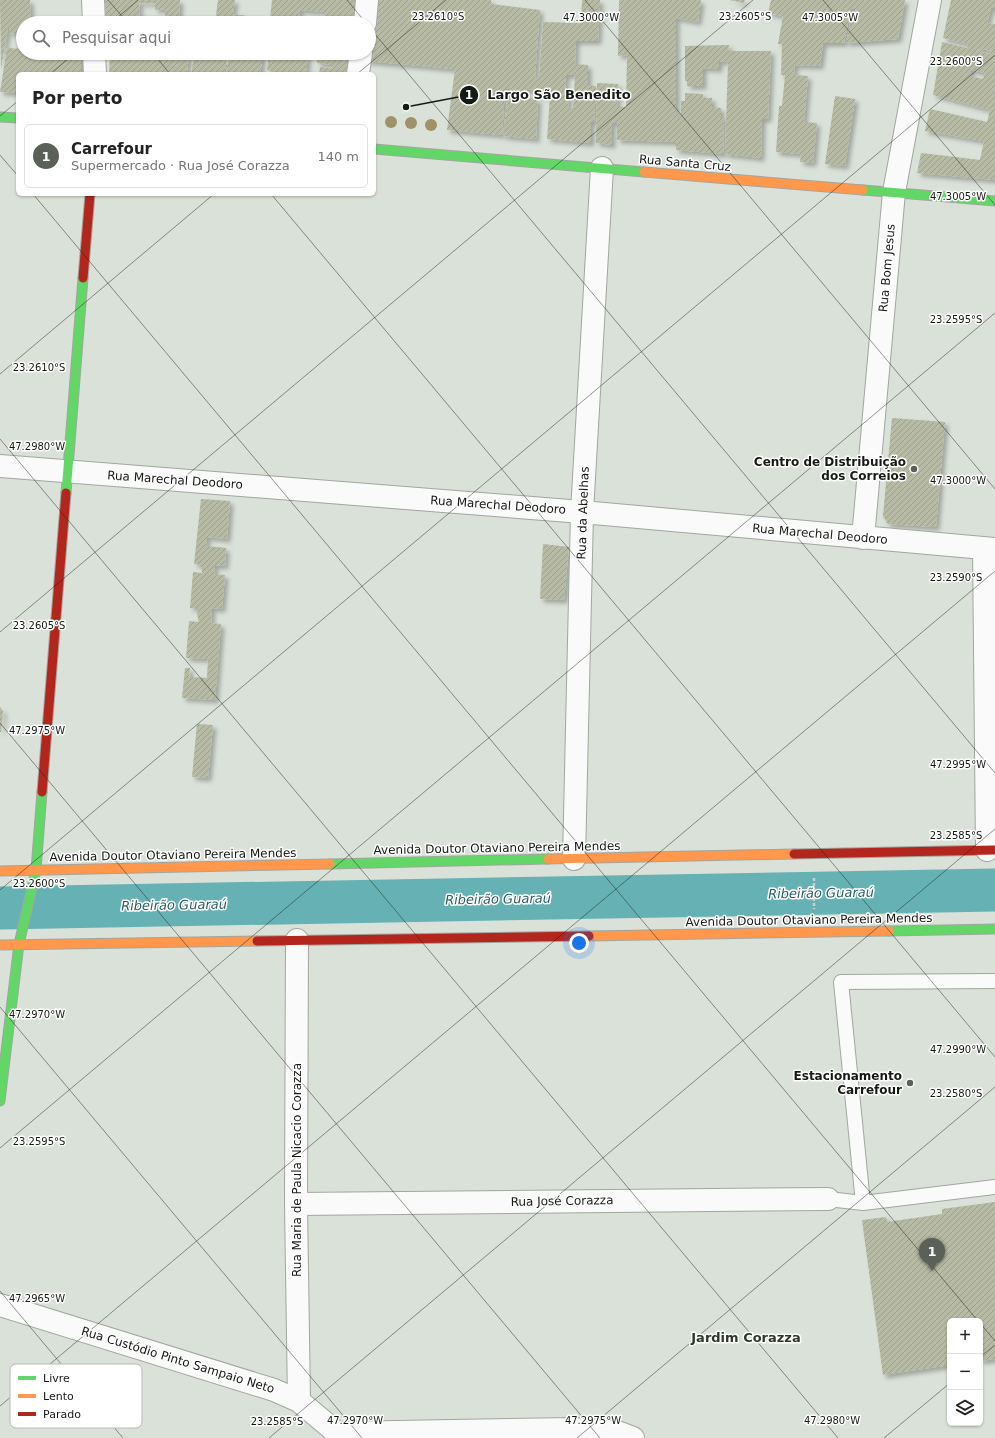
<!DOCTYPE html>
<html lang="pt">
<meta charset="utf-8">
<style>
:root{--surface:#fff;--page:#f6f6f6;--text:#222;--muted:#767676;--line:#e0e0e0;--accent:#5b6059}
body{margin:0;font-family:"DejaVu Sans",sans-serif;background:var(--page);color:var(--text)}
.controls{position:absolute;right:12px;bottom:12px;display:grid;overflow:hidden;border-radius:6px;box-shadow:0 1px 3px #0004}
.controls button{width:36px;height:36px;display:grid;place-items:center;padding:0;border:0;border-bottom:1px solid var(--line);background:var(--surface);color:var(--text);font:20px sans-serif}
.you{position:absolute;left:579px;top:943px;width:14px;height:14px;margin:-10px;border:3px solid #fff;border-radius:50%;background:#1a73e8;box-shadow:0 0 0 6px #1a73e833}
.badge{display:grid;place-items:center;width:26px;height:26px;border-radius:50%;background:var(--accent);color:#fff;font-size:13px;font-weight:700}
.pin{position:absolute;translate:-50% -33px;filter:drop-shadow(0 1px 2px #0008)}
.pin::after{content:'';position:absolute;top:21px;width:14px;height:12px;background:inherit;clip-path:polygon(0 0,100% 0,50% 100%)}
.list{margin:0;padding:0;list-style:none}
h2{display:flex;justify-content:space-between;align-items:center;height:52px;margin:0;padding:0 16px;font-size:17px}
h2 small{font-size:13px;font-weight:400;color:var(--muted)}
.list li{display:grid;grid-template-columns:26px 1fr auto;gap:12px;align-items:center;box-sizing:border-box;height:64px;margin:0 8px 8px;padding:0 8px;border:1px solid var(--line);border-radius:6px}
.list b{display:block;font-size:15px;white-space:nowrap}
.list p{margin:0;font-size:13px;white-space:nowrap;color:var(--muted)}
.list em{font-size:13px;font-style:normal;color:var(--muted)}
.icon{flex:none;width:22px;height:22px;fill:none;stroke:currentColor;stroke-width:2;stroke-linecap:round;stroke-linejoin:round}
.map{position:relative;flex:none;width:995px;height:1438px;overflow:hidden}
.search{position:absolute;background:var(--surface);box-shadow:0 1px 3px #0004;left:16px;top:16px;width:360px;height:44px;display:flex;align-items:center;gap:10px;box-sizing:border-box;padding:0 14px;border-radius:22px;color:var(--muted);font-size:15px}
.panel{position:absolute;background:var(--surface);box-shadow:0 1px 3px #0004;left:16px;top:72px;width:360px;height:124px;border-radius:6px}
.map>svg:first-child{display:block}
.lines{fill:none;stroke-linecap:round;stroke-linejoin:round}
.river{stroke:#66b1b3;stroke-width:43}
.building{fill:url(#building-hatch);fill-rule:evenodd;filter:url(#shadow)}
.lane-casing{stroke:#a1a79f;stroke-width:16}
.street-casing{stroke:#a1a79f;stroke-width:24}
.fast-casing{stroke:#a1a79f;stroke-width:11}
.slow-casing{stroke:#a1a79f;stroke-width:11}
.jam-casing{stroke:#a1a79f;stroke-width:11}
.path{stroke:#cccecc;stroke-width:2.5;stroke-dasharray:3 2;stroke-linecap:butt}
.lane{stroke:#f9faf9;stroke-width:14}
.street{stroke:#f9faf9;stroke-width:22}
.fast{stroke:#63d668;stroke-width:9}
.slow{stroke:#ff974d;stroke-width:9}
.jam{stroke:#b3261e;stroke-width:9}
.tree{fill:#a09169}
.ticks{fill:none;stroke:#161a14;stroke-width:1;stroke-opacity:0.45}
.poi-dot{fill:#5b6059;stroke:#fff;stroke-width:1.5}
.labels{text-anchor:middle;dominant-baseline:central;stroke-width:3;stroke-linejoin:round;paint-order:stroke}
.street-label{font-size:12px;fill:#161a14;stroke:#fff}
.poi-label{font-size:12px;font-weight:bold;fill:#161a14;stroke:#fff;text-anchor:end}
.water-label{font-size:13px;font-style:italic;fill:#286063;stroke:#fff}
.neighbourhood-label{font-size:13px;font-weight:bold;fill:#2e392b;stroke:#fff}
.key{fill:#fff;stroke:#b9bab8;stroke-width:1}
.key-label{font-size:11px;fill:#161a14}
.ticks-label{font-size:10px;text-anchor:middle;fill:#161a14;stroke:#fff;stroke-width:3;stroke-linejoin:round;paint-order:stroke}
.leader{fill:none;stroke:#161a14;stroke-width:1.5}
.callout-dot{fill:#161a14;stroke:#fff;stroke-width:1.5}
.mark-label{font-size:12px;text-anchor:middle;font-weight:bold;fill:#fff}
.callout-label{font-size:13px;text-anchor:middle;font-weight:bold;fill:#161a14;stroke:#fff;stroke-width:3;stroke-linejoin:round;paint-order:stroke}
</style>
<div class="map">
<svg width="995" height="1438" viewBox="0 0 995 1438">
<defs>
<pattern id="building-hatch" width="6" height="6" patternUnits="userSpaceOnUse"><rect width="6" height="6" fill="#b7baa4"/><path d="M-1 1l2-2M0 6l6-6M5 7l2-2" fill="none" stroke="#9d9f8c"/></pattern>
<filter id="shadow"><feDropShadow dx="3.5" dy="3.5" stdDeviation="2" flood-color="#0004"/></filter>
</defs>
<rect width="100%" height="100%" fill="#dae1d8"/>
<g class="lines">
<path class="river" d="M0 908 995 890"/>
</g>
<path class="building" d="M0 0H30L31 23H23V35L9 33 10 27H8L1 69Z
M105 0H180L179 16H199L198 23H106ZM139 3H155V10L165 9V16H140Z
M218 0H235L233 14 270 19 272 0H357L354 23H324L326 12 300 10 298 23H215Z
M375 0H491V4L540 10 535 77H539L543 22 581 23 582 0H600L598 41H576L575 64 588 65V85L596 86 594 122H591V143L547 139 550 96H538L539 90 527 89 526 98 538 99 536 139 503 136 508 94H511L512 89H505L502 135 447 130 455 69 366 61 369 53ZM566 75H575L573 108 568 107 569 95H565Z
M619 0H701L698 22 676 18V113H681V101H685V93L703 94V98H712V107L721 108V118H724L723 154 676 150V142L617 140V123H612V145L596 143 597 83 618 84 617 107H626L627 55 618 56Z
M729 0H745L744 3Z
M771 0H905L898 39 846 43 852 15H855L856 9H851L844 43H823L820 66 795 65 794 75 808 76 804 122 817 123 813 163 800 162 801 154 776 152 779 106H782L785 75H781L782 44H778L783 16 768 13Z
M951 0H995V8H991L987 23 995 24V92L993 95 995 96V180L917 173 921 153 980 160 984 141 925 131 930 109 987 122 990 110 933 95 942 42 967 48 968 44 943 38ZM982 49 991 51 990 54 981 51ZM971 70 985 73 983 79 970 76Z
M729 45 728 51H771L768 119H762L761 158 725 154 728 62 719 61V69L703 68V86H687V81H685V46Z
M7 48 23 49V55L48 58V54L45 53H81V74H18V93L0 92Z
M110 53H189L187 74H109Z
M229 53H263L260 74H226Z
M269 53H308L306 74H272V71L267 70Z
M318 53H350L348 74H319L320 67 332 68V65L317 63Z
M194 56 227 60 224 74H191Z
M835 96 855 99 845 166 825 164Z
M892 418 945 422 936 527 888 524 883 516Z
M201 499 230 501 227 539 207 537 206 546 226 548 225 566 215 565 214 574 225 575 222 609 212 608 211 623 221 624 215 700 182 698 185 668H190L189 677 207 678 208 659 186 658 189 621 199 622 197 614 199 608H190L193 572 202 573V565L194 564Z
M543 544 569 547 564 600 540 599Z
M0 707 3 711 1 732H0Z
M197 724 213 725 208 778 192 777Z
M995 1202V1359L980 1361V1321H950V1365L883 1375 862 1220 886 1217 887 1222 942 1214V1209Z"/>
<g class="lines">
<g class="lane-casing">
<path id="lane" d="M995 981 841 982 863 1203 995 1187
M828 1199 863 1203"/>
</g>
<g class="street-casing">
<path id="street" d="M93 0 94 23
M365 23 367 0
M94 53 95 74
M358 74 361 53
M0 466 582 512 995 549
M863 538 894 192 930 0
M984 548 987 850
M574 859 582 512 602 168
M297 940 296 1204 299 1401
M296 1204 828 1199
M0 1305 274 1390 299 1401 343 1438
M339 1433 574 1429 620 1433 633 1438"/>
</g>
<g class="fast-casing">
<path id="fast" d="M0 117 18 118
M374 149 644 172
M863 190 995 201
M66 493 83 278
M330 864 548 859
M889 931 995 929
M0 1101 19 944 36 870 42 792"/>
</g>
<g class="slow-casing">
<path id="slow" d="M644 172 863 190
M548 859 794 854
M0 871 330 864
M589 936 889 931
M0 945 257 941"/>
</g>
<g class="jam-casing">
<path id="jam" d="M83 278 90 194
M42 792 66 493
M794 854 995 850
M257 941 589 936"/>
</g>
<path class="path" d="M814 878V909"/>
<use href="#lane" class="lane"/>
<use href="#street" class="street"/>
<use href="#fast" class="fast"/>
<use href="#slow" class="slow"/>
<use href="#jam" class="jam"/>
</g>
<g class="tree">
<circle cx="391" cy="122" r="6"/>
<circle cx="411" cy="123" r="6"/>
<circle cx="431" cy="125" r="6"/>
</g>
<path class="ticks" d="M108 0 128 23M347 0 366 23M585 0 995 489M823 0 995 205M111 23 138 0M369 27 995 773M153 53 170 74M50 74 75 53M357 74 446 0M0 116 18 101M0 155 18 176M33 194 978 1321M271 194 995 1057M0 374 214 194M0 439 838 1438M0 632 753 0M0 723 600 1438M0 890 995 55M0 1007 362 1438M0 1148 995 313M0 1291 123 1438M980 1323 995 1341M980 1357 995 1345M0 1406 995 571M269 1438 995 829M577 1438 995 1087M884 1438 950 1383"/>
<g class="poi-dot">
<circle cx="914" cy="469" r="4"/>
<circle cx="910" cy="1083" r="4"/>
</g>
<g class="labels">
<g class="street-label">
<text transform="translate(685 163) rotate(5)">Rua Santa Cruz</text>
<text transform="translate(887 268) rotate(-85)">Rua Bom Jesus</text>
<text transform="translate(175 480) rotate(4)">Rua Marechal Deodoro</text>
<text transform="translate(498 505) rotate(4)">Rua Marechal Deodoro</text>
<text transform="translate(583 513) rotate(-88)">Rua da Abelhas</text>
<text transform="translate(820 534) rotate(5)">Rua Marechal Deodoro</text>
<text transform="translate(497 848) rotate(-1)">Avenida Doutor Otaviano Pereira Mendes</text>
<text transform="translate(173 855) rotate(-1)">Avenida Doutor Otaviano Pereira Mendes</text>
<text transform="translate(809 920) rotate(-1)">Avenida Doutor Otaviano Pereira Mendes</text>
<text transform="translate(297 1170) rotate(-90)">Rua Maria de Paula Nicacio Corazza</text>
<text transform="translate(562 1201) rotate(-1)">Rua José Corazza</text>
<text transform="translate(178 1360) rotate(17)">Rua Custódio Pinto Sampaio Neto</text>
</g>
<g class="poi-label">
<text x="906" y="462">Centro de Distribuição<tspan x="906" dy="14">dos Correios</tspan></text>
<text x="902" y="1076">Estacionamento<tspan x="902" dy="14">Carrefour</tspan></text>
</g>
<g class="water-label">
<text transform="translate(821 893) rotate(-1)">Ribeirão Guaraú</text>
<text transform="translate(498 899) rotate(-1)">Ribeirão Guaraú</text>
<text transform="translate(174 905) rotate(-1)">Ribeirão Guaraú</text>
</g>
<g class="neighbourhood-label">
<text x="746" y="1337">Jardim Corazza</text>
</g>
</g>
<rect x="10" y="1364" width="132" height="64" rx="6" class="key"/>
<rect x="18" y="1376" width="18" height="4" fill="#63d668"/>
<rect x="18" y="1394" width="18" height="4" fill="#ff974d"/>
<rect x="18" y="1412" width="18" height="4" fill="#b3261e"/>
<g class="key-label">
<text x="43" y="1382">Livre</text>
<text x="43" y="1400">Lento</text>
<text x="43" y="1418">Parado</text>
</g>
<g class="ticks-label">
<text x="745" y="20">23.2605°S</text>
<text x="438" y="20">23.2610°S</text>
<text x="591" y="21">47.3000°W</text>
<text x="830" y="21">47.3005°W</text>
<text x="956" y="65">23.2600°S</text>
<text x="958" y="200">47.3005°W</text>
<text x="956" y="323">23.2595°S</text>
<text x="39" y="371">23.2610°S</text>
<text x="37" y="450">47.2980°W</text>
<text x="958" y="484">47.3000°W</text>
<text x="956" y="581">23.2590°S</text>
<text x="39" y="629">23.2605°S</text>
<text x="37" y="734">47.2975°W</text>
<text x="958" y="768">47.2995°W</text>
<text x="956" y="839">23.2585°S</text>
<text x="39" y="887">23.2600°S</text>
<text x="37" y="1018">47.2970°W</text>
<text x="958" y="1053">47.2990°W</text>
<text x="956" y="1097">23.2580°S</text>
<text x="39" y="1145">23.2595°S</text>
<text x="37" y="1302">47.2965°W</text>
<text x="355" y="1424">47.2970°W</text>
<text x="593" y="1424">47.2975°W</text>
<text x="832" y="1424">47.2980°W</text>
<text x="277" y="1425">23.2585°S</text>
</g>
<path class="leader" d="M406 107L469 95"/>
<g class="callout-dot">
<circle cx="406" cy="107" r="4"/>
<circle cx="469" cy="95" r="10"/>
</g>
<g class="mark-label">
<text x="469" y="99">1</text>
</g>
<g class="callout-label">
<text x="559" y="99">Largo São Benedito</text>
</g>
</svg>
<div class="controls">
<button>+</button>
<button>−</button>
<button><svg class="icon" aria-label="layers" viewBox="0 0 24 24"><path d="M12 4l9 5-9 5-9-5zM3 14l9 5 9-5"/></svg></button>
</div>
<div class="you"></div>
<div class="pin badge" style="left:932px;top:1271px">1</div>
<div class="search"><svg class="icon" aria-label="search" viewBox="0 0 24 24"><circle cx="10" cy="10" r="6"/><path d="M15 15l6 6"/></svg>Pesquisar aqui</div>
<section class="panel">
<h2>Por perto<small></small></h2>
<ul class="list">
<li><span class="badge">1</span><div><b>Carrefour</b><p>Supermercado · Rua José Corazza</p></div><em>140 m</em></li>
</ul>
</section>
</div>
